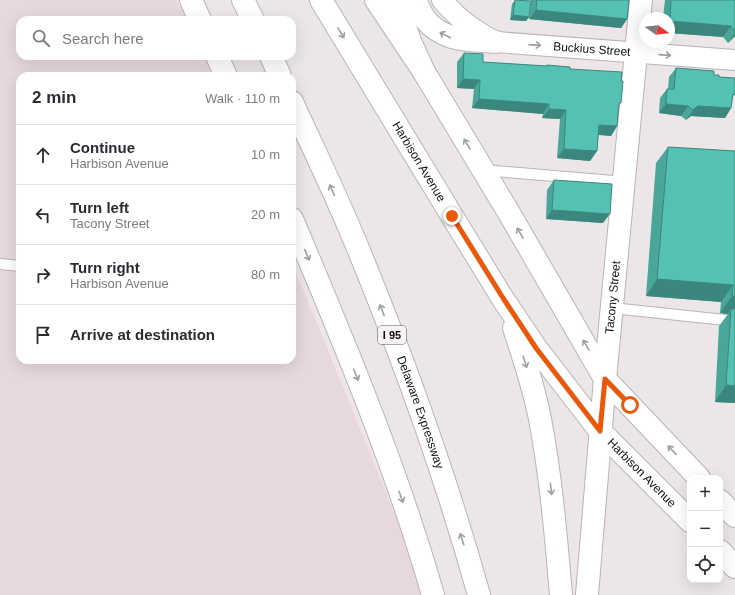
<!DOCTYPE html>
<meta charset="utf-8">
<style>
:root{--surface:#fff;--page:#f7f7f7;--text:#2b2b33;--muted:#7c7c81;--line:#e1e1e2}
body{margin:0;font-family:Helvetica,sans-serif;background:var(--page);color:var(--text)}
.controls{position:absolute;right:12px;bottom:12px;display:grid;overflow:hidden;border-radius:8px;box-shadow:0 4px 16px #0002}
.controls button{width:36px;height:36px;display:grid;place-items:center;padding:0;border:0;border-bottom:1px solid var(--line);background:var(--surface);color:var(--text);font:20px sans-serif}
.compass{position:absolute;left:639px;top:12px;width:36px;height:36px;border-radius:50%;background:var(--surface);box-shadow:0 4px 16px #0002;rotate:104deg}
.stop{position:absolute;width:12px;height:12px;margin:-9px;border:3px solid #ea580c;border-radius:50%;background:#fff}
.stop.end{background:#ea580c;border-color:#fff;box-shadow:0 1px 4px #0008}
.list{margin:0;padding:0;list-style:none}
h2{display:flex;justify-content:space-between;align-items:center;height:52px;margin:0;padding:0 16px;font-size:17px}
h2 small{font-size:13px;font-weight:400;color:var(--muted)}
.list li{display:grid;grid-template-columns:26px 1fr auto;gap:12px;align-items:center;box-sizing:border-box;height:60px;padding:0 16px;border-top:1px solid var(--line)}
.list b{display:block;font-size:15px;white-space:nowrap}
.list p{margin:0;font-size:13px;white-space:nowrap;color:var(--muted)}
.list em{font-size:13px;font-style:normal;color:var(--muted)}
.icon{flex:none;width:22px;height:22px;fill:none;stroke:currentColor;stroke-width:2;stroke-linecap:round;stroke-linejoin:round}
.map{position:relative;flex:none;width:735px;height:595px;overflow:hidden}
.search{position:absolute;background:var(--surface);box-shadow:0 4px 16px #0002;left:16px;top:16px;width:280px;height:44px;display:flex;align-items:center;gap:10px;box-sizing:border-box;padding:0 14px;border-radius:12px;color:var(--muted);font-size:15px}
.panel{position:absolute;background:var(--surface);box-shadow:0 4px 16px #0002;left:16px;top:72px;width:280px;height:292px;border-radius:12px}
.map>svg:first-child{display:block}
.built{fill:#e7d8dd}
.lines{fill:none;stroke-linecap:round;stroke-linejoin:round}
.lane-casing{stroke:#bab4b6;stroke-width:12}
.street-casing{stroke:#bab4b6;stroke-width:22}
.secondary-casing{stroke:#bab4b6;stroke-width:24}
.primary-casing{stroke:#bab4b6;stroke-width:24}
.highway-casing{stroke:#bab4b6;stroke-width:24}
.lane{stroke:#fff;stroke-width:10}
.street{stroke:#fff;stroke-width:20}
.secondary{stroke:#fff;stroke-width:22}
.primary{stroke:#fff;stroke-width:22}
.highway{stroke:#fff;stroke-width:22}
.wall{fill:#49a699}
.shaded-wall{fill:#3c877d}
.building{fill:#55c1b2;stroke:#3c877d}
.oneway{stroke:#a09f9f}
.route{stroke:#ea580c;stroke-width:5}
.labels{text-anchor:middle;dominant-baseline:central;stroke-width:3;stroke-linejoin:round;paint-order:stroke}
.shield{fill:#faf3f6;stroke:#575355;stroke-width:1}
.shield-label{font-size:11px;font-weight:bold;fill:#110f10}
.street-label{font-size:12px;fill:#110f10;stroke:#faf3f6}
</style>
<div class="map">
<svg width="735" height="595" viewBox="0 0 735 595">
<rect width="100%" height="100%" fill="#ece6e8"/>
<path class="built" d="M0 0H176L190 20H20V56H208L216 76H20V360H292V262L411 554 422 595H0Z"/>
<g class="lines">
<g class="lane-casing">
<path id="lane" d="M483 170 625 182
M0 264 20 266
M612 308 735 321"/>
</g>
<g class="street-casing">
<g id="street">
<path id="s1" d="M442 0C459 20 474 30 496 42L735 60"/>
</g>
</g>
<g class="secondary-casing">
<g id="secondary">
<path id="s2" d="M605 379 641 0"/>
</g>
</g>
<g class="primary-casing">
<g id="primary">
<path id="s3" d="M321 0 452 216 503 299 536 348 600 431 690 521"/>
<path d="M376 0 424 72 509 213 605 379 699 478"/>
<path d="M514 328C524 358 534 388 540 419 551 477 556 536 561 595"/>
<path d="M720 501 735 516"/>
<path d="M720 551 735 567"/>
<path d="M587 595 605 379"/>
</g>
</g>
<g class="highway-casing">
<g id="highway">
<path d="M191 0 200 20"/>
<path d="M243 0 253 20"/>
<path d="M396 0 410 41 424 72"/>
<path d="M415 0C418 6 421 14 425 19 443 42 470 40 496 42"/>
<path d="M217 56 226 76"/>
<path d="M271 56 280 76"/>
<path id="s4" d="M292 102C314 150 337 197 357 246 404 360 446 477 479 595"/>
<path d="M292 219C344 342 396 466 433 595"/>
</g>
</g>
<use href="#lane" class="lane"/>
<use href="#street" class="street"/>
<use href="#secondary" class="secondary"/>
<use href="#primary" class="primary"/>
<use href="#highway" class="highway"/>
</g>
<path class="wall" d="M515 0H522L529 17 526 21 510 20 512 4Z
M531 0H629L627 19 621 28 529 19Z
M665 0H735V37H734L728 43 723 37 669 33V18H663Z
M464 53 483 62 546 66 547 65 570 69 619 107 617 126 611 136 598 135 597 151 590 161 557 158 560 119 542 118 543 114 472 108 474 89 457 88V62Z
M676 68 714 75 719 77 735 78V94L732 98 731 108 725 118 691 116 686 120 681 116 659 113 660 98 667 89H668L669 77Z
M668 147 735 151V403L715 402 719 326 728 314 720 313 721 302 646 296 656 163Z
M554 180 603 223 546 219 547 190Z"/>
<path class="shaded-wall" d="M536 10 627 19 621 28 529 19Z
M513 15 529 17 526 21 510 20Z
M670 21 731 26 723 37 669 33V23Z
M735 33V37H734L728 43Z
M463 79 480 80 474 89 457 88Z
M479 99 549 104 543 114 472 108Z
M666 104 688 106 681 116 659 113Z
M698 106 731 108 725 118 691 116 686 120 693 110Z
M549 109 566 110 560 119 542 118Z
M599 125 617 126 611 136 592 134Z
M564 149 597 151 590 161 557 158Z
M552 210 610 214 603 223 546 219Z
M657 279 733 285 721 302 646 296Z
M732 296H735V315L731 309 728 314 720 313Z
M726 385 735 386V403L715 402Z"/>
<path class="building" d="M515 0 531 1 529 17 513 15Z
M537 0H629L627 19 536 10Z
M671 0H735V32L731 26 670 21Z
M464 53 483 54V62L547 66V65L570 67V69L622 72 621 81H623L621 103H619L617 126 599 125 597 151 564 149 566 110 549 109V104L479 99 480 80 463 79Z
M676 68 714 71V75H719V77L735 78V94H733L731 108 698 106 693 110 688 106 666 104 667 89H674Z
M668 147 735 151V296H732L733 285 657 279Z
M554 180 612 184 610 214 552 210Z
M731 309H735V386L726 385Z"/>
<defs><path id="oneway-shaft" d="M-6 0H5M1.5-3L5.5 0L1.5 3" fill="none" stroke-width="1.6" stroke-linecap="round" stroke-linejoin="round"/></defs>
<g class="oneway">
<use href="#oneway-shaft" transform="translate(341 33) rotate(59)"/>
<use href="#oneway-shaft" transform="translate(445 35) rotate(-152)"/>
<use href="#oneway-shaft" transform="translate(535 45) rotate(4)"/>
<use href="#oneway-shaft" transform="translate(665 55) rotate(4)"/>
<use href="#oneway-shaft" transform="translate(467 144) rotate(-121)"/>
<use href="#oneway-shaft" transform="translate(332 190) rotate(-114)"/>
<use href="#oneway-shaft" transform="translate(520 233) rotate(-120)"/>
<use href="#oneway-shaft" transform="translate(307 255) rotate(67)"/>
<use href="#oneway-shaft" transform="translate(382 310) rotate(-111)"/>
<use href="#oneway-shaft" transform="translate(586 345) rotate(-120)"/>
<use href="#oneway-shaft" transform="translate(525 362) rotate(72)"/>
<use href="#oneway-shaft" transform="translate(356 375) rotate(68)"/>
<use href="#oneway-shaft" transform="translate(672 450) rotate(-133)"/>
<use href="#oneway-shaft" transform="translate(551 489) rotate(84)"/>
<use href="#oneway-shaft" transform="translate(401 497) rotate(71)"/>
<use href="#oneway-shaft" transform="translate(462 539) rotate(-108)"/>
</g>
<g class="lines">
<path class="route" d="M452 216 503 298 536 348 600 431 605 379 630 405"/>
</g>
<g class="labels">
<rect class="shield" x="378" y="326" width="28" height="18" rx="3"/>
<g class="shield-label">
<text x="392" y="335">I 95</text>
</g>
<g class="street-label">
<text stroke="none"><textPath href="#s1" startOffset="165">Buckius Street</textPath></text>
<text stroke="none"><textPath href="#s3" startOffset="189">Harbison Avenue</textPath></text>
<text stroke="none"><textPath href="#s2" startOffset="82">Tacony Street</textPath></text>
<text stroke="none"><textPath href="#s4" startOffset="336">Delaware Expressway</textPath></text>
<text stroke="none"><textPath href="#s3" startOffset="573">Harbison Avenue</textPath></text>
</g>
</g>
</svg>
<div class="controls">
<button>+</button>
<button>−</button>
<button><svg class="icon" aria-label="locate" viewBox="0 0 24 24"><circle cx="12" cy="12" r="6"/><path d="M12 2v4M12 18v4M2 12h4M18 12h4"/></svg></button>
</div>
<svg class="compass" viewBox="-18 -18 36 36"><path d="M0-13l5 13h-10z" fill="#e53935"/><path d="M0 13l5-13h-10z" fill="#7c7c81"/></svg>
<div class="stop" style="left:630px;top:405px"></div>
<div class="stop end" style="left:452px;top:216px"></div>
<div class="search"><svg class="icon" aria-label="search" viewBox="0 0 24 24"><circle cx="10" cy="10" r="6"/><path d="M15 15l6 6"/></svg>Search here</div>
<section class="panel">
<h2>2 min<small>Walk · 110 m</small></h2>
<ul class="list">
<li><svg class="icon" aria-label="ahead" viewBox="0 0 24 24"><path d="M12 20V5M6 11l6-6 6 6"/></svg><div><b>Continue</b><p>Harbison Avenue</p></div><em>10 m</em></li>
<li><svg class="icon" aria-label="left" viewBox="0 0 24 24"><path d="M17 20v-9H6M10 6l-5 5 5 5"/></svg><div><b>Turn left</b><p>Tacony Street</p></div><em>20 m</em></li>
<li><svg class="icon" aria-label="right" viewBox="0 0 24 24"><path d="M7 20v-9h11M14 6l5 5-5 5"/></svg><div><b>Turn right</b><p>Harbison Avenue</p></div><em>80 m</em></li>
<li><svg class="icon" aria-label="arrive" viewBox="0 0 24 24"><path d="M6 21V4h12l-3 4 3 4H6"/></svg><div><b>Arrive at destination</b></div></li>
</ul>
</section>
</div>
